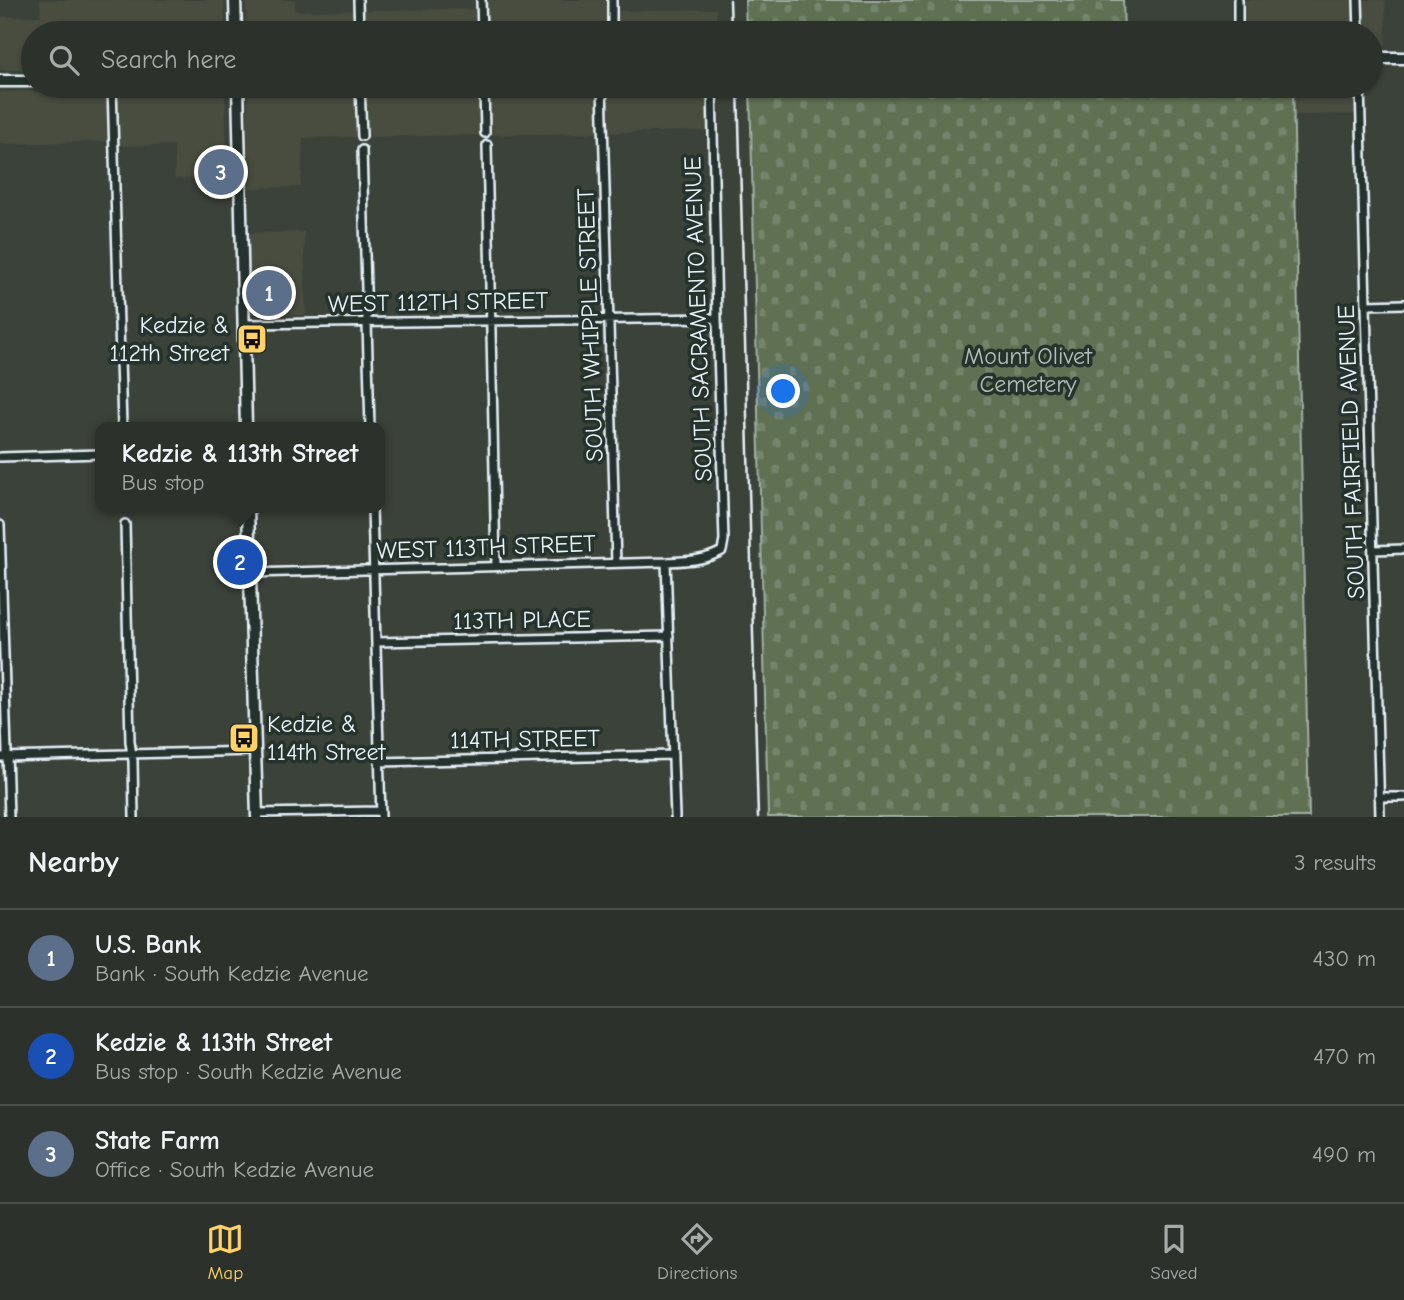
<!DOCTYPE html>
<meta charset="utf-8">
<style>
:root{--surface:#2c322b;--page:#383e37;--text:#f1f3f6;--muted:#a6aaa9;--line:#484d47;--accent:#ffd166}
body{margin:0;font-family:"Comic Neue",sans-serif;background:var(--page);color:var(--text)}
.you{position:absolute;left:784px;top:392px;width:24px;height:24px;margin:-18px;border:5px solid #fff;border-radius:50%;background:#1a73e8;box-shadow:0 0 0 10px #1a73e833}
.badge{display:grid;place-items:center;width:46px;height:46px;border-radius:50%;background:var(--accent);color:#fff;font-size:23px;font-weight:700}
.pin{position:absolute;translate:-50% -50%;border:4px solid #fff;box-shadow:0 2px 7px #0006}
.popup{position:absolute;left:95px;top:422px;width:290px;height:91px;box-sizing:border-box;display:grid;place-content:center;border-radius:14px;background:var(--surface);filter:drop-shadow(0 2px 5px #0005);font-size:23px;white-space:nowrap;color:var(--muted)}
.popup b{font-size:26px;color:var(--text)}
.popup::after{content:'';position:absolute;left:50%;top:100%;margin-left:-14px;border:14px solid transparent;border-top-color:var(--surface)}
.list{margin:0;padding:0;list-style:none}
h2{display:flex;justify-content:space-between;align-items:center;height:91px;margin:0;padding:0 28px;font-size:30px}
h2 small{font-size:23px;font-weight:400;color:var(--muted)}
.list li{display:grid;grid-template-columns:46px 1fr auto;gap:21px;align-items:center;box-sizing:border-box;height:98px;padding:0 28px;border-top:2px solid var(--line)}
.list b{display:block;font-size:26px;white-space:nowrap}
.list p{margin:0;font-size:23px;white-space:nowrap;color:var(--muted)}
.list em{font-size:23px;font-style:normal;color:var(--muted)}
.icon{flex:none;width:38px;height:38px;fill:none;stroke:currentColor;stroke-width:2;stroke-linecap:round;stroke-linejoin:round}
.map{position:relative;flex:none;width:1404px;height:817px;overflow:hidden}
.search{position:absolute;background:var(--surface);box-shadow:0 2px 5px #0004;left:21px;right:21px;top:21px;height:77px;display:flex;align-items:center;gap:18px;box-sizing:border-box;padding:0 24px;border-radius:38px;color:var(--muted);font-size:26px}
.sheet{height:385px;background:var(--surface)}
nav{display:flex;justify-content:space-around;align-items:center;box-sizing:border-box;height:98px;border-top:2px solid var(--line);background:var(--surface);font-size:19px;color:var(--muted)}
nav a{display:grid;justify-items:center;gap:4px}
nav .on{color:var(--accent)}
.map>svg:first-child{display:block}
.built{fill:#4a4d41}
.cemetery{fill:url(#cemetery-stones);stroke:#a3b0a5;stroke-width:2}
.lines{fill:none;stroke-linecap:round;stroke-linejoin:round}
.minor-casing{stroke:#e8f1f8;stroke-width:12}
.secondary-casing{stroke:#e8f1f8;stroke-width:15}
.minor{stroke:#26332d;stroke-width:7}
.secondary{stroke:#26332d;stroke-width:10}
.rail{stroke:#e8f1f8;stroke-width:2.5}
.labels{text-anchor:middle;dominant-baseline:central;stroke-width:7;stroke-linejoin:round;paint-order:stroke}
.street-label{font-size:24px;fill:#e8f1f8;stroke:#26332d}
.poi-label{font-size:24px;fill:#e8f1f8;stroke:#26332d;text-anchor:end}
.park-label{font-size:24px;fill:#b1bdb6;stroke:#26332d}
</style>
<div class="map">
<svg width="1404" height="817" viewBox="0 0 1404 817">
<defs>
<pattern id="cemetery-stones" width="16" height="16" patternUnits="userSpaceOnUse" patternTransform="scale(1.75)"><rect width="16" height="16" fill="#5e6f52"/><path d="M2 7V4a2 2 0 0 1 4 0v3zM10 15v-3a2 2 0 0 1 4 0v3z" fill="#75846c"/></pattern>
</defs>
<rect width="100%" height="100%" fill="#3b4239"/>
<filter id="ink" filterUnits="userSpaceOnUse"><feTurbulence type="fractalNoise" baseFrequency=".0143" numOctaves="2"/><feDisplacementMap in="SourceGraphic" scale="14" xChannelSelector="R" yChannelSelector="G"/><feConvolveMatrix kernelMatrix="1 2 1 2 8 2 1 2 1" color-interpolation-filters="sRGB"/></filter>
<g filter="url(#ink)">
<path class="built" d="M40 0H224L225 33H33V69L0 70V17L41 16Z
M246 0H295V11L482 9V0H612V11L716 9 717 33H247Z
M1234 0H1385L1386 45H1371V33H1234Z
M248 86H707V131L303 138 301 187 247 188Z
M1293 86H1364L1365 114 1294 115Z
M225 88 227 177 175 179 174 145 115 146V141L0 144V92Z
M304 232 306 315H251L248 233Z"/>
<path class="cemetery" d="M745 0H1123L1124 33H746Z
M750 86H1293L1309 817H768Z"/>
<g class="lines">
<g class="minor-casing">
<path id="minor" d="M358 0 359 33
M481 0 482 33
M612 0V33
M1238 0V33
M1358 0 1359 33
M112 86 122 427
M360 86 362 136
M484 86 485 133
M602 86 616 563
M1360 86 1380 817
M487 145 496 566
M362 150 370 427
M1366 305 1404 304
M244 324 717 318
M0 457 100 454
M372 508 381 817
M125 524 130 742 133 761 134 817
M0 525 9 817
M1373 550 1404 549
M666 562 675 817
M250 573 666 562C686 561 704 561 722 551L724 540 717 318 712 86
M376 642 669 636
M0 757 255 751
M379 762 673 755
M1379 797H1404
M256 813 380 811"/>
</g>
<g class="secondary-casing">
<path id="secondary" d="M235 0 236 33
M1371 58H1404
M0 81H33
M238 86 246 427
M248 508 257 817"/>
</g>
<use href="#minor" class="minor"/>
<use href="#secondary" class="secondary"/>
<path class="rail" d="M730 0 731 33
M738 86 758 817"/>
</g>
</g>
<defs>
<g id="bus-square" transform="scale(1.575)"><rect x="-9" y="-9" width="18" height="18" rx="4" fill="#ffd166" stroke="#26332d"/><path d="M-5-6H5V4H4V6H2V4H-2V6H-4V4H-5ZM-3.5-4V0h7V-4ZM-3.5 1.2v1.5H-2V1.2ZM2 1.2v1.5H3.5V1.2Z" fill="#111"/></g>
</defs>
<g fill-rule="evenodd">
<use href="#bus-square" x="252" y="339"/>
<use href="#bus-square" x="244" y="738"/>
</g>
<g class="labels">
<g class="street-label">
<text transform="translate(438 302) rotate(-1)">WEST 112TH STREET</text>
<text transform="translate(698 319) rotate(-92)">SOUTH SACRAMENTO AVENUE</text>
<text transform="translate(590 325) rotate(-92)">SOUTH WHIPPLE STREET</text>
<text transform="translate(1351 452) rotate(-92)">SOUTH FAIRFIELD AVENUE</text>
<text transform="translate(486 547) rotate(-2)">WEST 113TH STREET</text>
<text transform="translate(522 620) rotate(-1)">113TH PLACE</text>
<text transform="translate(525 739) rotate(-1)">114TH STREET</text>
</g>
<g class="poi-label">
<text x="229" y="325">Kedzie &amp;<tspan x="229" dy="28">112th Street</tspan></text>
<text x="267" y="724" text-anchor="start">Kedzie &amp;<tspan x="267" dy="28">114th Street</tspan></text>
</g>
<g class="park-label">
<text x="1028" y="356">Mount Olivet<tspan x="1028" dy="28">Cemetery</tspan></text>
</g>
</g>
</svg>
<div class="you"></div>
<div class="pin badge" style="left:269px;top:293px;background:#5c6f8a">1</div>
<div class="pin badge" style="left:240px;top:562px;background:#1a4fb4">2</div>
<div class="popup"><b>Kedzie &amp; 113th Street</b>Bus stop</div>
<div class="pin badge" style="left:221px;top:172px;background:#5c6f8a">3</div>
<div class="search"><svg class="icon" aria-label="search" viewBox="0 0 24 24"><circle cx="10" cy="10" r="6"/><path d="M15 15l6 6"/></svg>Search here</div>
</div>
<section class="sheet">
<h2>Nearby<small>3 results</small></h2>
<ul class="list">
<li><span class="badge" style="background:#5c6f8a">1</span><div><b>U.S. Bank</b><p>Bank · South Kedzie Avenue</p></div><em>430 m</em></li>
<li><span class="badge" style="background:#1a4fb4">2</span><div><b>Kedzie &amp; 113th Street</b><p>Bus stop · South Kedzie Avenue</p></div><em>470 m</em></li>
<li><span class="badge" style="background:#5c6f8a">3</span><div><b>State Farm</b><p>Office · South Kedzie Avenue</p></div><em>490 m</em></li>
</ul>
</section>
<nav>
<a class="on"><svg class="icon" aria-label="map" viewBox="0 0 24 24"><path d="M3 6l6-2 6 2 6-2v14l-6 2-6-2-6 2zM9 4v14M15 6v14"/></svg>Map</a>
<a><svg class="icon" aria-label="directions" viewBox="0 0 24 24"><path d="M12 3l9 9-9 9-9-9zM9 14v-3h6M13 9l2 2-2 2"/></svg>Directions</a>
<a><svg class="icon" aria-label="saved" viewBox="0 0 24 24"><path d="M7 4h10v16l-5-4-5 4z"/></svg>Saved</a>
</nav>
